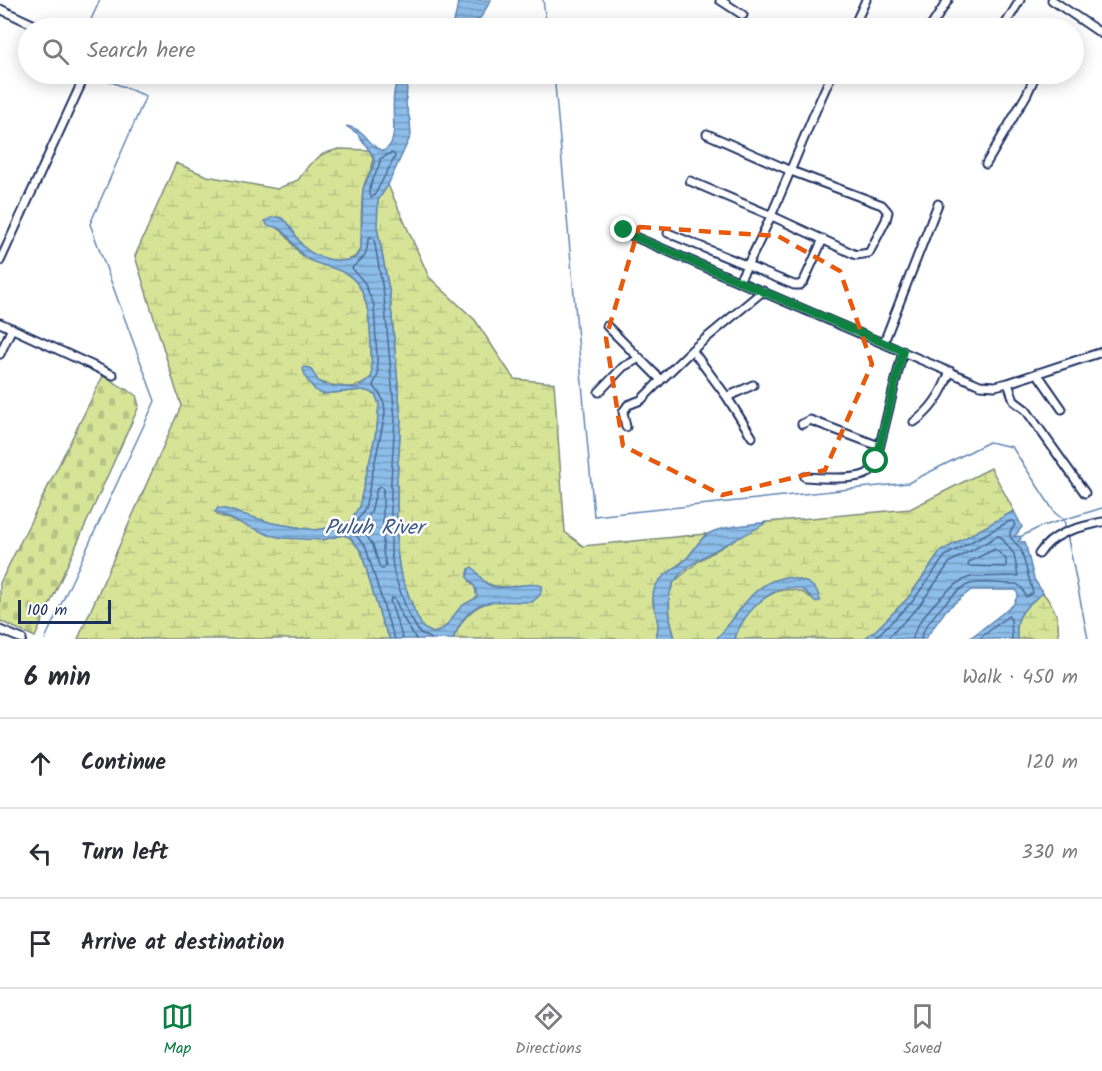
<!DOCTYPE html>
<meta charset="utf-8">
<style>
:root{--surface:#fff;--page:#f7f7f7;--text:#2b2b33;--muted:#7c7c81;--line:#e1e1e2;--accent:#0b8043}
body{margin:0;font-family:Kalam,sans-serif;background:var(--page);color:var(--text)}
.scale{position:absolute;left:18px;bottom:15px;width:93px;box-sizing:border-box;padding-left:6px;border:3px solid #1b2f5e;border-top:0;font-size:16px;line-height:21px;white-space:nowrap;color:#1b2f5e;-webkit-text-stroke:4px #fff;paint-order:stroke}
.stop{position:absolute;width:18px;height:18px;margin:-14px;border:4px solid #0b8043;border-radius:50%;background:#fff}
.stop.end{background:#0b8043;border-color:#fff;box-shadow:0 2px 6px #0008}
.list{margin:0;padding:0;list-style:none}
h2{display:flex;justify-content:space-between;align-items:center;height:78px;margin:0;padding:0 24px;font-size:26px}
h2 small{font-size:20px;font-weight:400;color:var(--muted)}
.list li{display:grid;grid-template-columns:39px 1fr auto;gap:18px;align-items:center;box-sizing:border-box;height:90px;padding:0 24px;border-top:2px solid var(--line)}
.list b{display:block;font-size:22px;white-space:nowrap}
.list em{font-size:20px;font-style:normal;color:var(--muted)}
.icon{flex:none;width:33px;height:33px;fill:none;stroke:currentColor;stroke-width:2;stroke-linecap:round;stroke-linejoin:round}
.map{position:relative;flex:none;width:1102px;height:639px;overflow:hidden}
.search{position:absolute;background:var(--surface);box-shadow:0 3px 15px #0003;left:18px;right:18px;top:18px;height:66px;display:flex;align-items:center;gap:15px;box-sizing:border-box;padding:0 21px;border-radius:33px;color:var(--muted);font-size:22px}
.sheet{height:348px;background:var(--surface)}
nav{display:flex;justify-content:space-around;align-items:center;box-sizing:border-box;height:84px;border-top:2px solid var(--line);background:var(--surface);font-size:16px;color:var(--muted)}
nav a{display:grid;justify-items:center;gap:3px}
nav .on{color:var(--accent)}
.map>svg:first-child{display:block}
.wetland{fill:url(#wetland-marsh);stroke:#798a7a;stroke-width:1.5}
.cemetery{fill:url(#cemetery-stones);stroke:#798a7a;stroke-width:1.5}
.water{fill:url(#water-rules);stroke:#5f85b1;stroke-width:1.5}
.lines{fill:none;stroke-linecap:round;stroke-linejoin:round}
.shore{stroke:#496896;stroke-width:1.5}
.stream{stroke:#5f85b1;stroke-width:1.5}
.minor-casing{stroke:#1b2f5e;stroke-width:11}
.minor{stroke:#fff;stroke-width:7}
.route{stroke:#0b8043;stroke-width:8}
.marked{fill:none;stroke:#e8590c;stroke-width:4.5;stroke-dasharray:12 8;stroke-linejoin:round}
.labels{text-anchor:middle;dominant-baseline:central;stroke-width:5;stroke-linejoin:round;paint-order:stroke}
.water-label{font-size:21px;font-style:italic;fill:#3d5a88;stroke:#fff}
</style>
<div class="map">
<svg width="1102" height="639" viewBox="0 0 1102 639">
<defs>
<pattern id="wetland-marsh" width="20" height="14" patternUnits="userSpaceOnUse" patternTransform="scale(1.5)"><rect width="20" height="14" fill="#d7e497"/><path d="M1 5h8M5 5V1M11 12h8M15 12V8" fill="none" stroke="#b8c485"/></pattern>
<pattern id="cemetery-stones" width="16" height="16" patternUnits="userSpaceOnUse" patternTransform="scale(1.5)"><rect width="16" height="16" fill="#d7e497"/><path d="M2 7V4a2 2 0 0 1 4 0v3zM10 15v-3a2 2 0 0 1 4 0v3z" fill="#b8c485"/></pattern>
<pattern id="water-rules" width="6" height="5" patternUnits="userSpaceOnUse" patternTransform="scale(1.5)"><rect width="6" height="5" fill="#8dbee9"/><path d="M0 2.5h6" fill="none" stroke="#729bc0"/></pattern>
</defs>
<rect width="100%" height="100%" fill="#fff"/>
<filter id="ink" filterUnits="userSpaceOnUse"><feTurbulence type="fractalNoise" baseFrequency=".0167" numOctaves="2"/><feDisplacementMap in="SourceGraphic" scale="12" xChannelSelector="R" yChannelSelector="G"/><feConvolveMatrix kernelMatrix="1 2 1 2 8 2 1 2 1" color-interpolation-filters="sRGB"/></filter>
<g filter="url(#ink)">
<path class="wetland" d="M338 149 369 150C380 166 365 173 363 190 360 209 362 229 361 248 353 269 322 260 307 250 301 246 297 237 293 231L275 226C291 235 293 251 306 258 319 266 336 266 349 275 375 294 370 347 372 376 357 396 327 384 306 378L316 391 323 394 362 390 371 392 376 396 379 404 377 428 368 468 359 507 351 521 334 527 315 530 272 523 225 509 217 515 250 526 322 540 343 535 349 537 361 551 382 622 390 639H78L181 406 135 256 176 163 207 176 277 189 298 180 309 165 323 154Z
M388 185 429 277 475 320 514 379 554 383 565 532 583 546 706 534 687 558 667 574 653 603 659 626 655 639H453C466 607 487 596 521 602L542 586C536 584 534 585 527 586 513 588 494 589 482 580L470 582 475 587 477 597C472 601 465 603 461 607 450 618 448 630 433 633L423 628 414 610 400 572 397 551V481L401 419 390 295 377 227 378 200Z
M991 468 1014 511 941 551 908 598 876 630 864 639H735C742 608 785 571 813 600H820L786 577C748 584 740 616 716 639H675L670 618 669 595 674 582 700 560 727 544 767 522 910 509Z
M1043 593C1056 609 1060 619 1058 639H1018C1012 617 1027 605 1043 593Z"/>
<path class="cemetery" d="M103 376 136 395 139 406 35 637 0 621V583Z"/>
<path class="water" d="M458 0H491L481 17 469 28H447C456 23 457 10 458 0Z
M402 74H417L407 85 406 105 410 120 411 135 388 185 378 200 377 227 390 295 401 419 397 481V551L400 572 414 610 423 628 433 633C448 630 450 618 461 607 465 603 472 601 477 597L475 587 467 577 469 569 472 567C478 572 481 581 489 585 504 592 529 580 542 586L540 595 532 602C492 602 471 594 453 639H390L382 622 361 551 350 537 342 535 322 540 283 538 269 535 215 512 218 508 225 509 272 523 315 530 334 527 350 521 359 507 377 428 379 404 376 396 371 392 362 390 323 394 316 391 306 378 303 369 304 367 310 368 319 382 327 386 358 388 368 381 372 376C370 347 375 292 348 275 335 266 315 266 305 257 291 247 289 226 268 226L265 221C270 218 278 215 283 219 292 225 296 239 303 246 312 257 339 264 353 259 358 257 360 253 361 248L363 189 374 164V157L358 134 346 126C369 130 365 144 383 151 386 149 389 147 390 145 400 131 385 93 402 74Z
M1014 511 1022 527 1014 537 1019 536 1021 539 1018 541 1025 542 1034 579 1043 593C1027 605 1012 617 1018 639H966H969L1013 605 1018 595 1016 590H971L946 610 925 639H864L876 630 908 598 941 551Z
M767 522C743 539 686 558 673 584 665 600 670 622 675 639H655C664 622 649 607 654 590 658 576 678 568 687 558 694 551 699 539 708 534 721 526 751 525 767 522Z
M786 577C801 580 818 582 820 601L816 602C813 599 809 595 806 592 779 574 740 615 735 639H716C740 616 748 584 786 577Z"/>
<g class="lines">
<path class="shore" d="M391 153 394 154 395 157 374 196 371 197C366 184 380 172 380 159Z
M380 486 383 488V552L386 566 383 569 380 568 373 545 362 529 371 512 377 488Z
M995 549 1006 559V567L968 566 969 562Z
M395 639 388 620 366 548 351 529 365 509 385 414C385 400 381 395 373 385L378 375 374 305 364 282 352 268C363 257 367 258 368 239L370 237 374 239 384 296 395 419 391 481V552L394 574 408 613 419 632 431 639
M403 639 390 601 392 598 395 599 402 616 416 639
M874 639 912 602 945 556 1010 521H1013L1015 525 1010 532V537L1021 549 1033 593 1026 597 1022 588 1017 584C1004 584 981 581 970 584 956 588 922 626 921 639
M887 639 919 606 950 562 998 536 1001 537 1014 554 1018 576 971 577C953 580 914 621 913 639
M979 639 1008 616 1011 619 1012 639"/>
<path class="stream" d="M543 0 547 28
M87 28 100 0
M554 74 594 516 908 483 989 442 1012 447 1055 513 1064 520 1066 529
M1067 534 1088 639
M1020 537 1040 527 1102 508
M45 639 155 401 90 224 146 96 92 74"/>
<g class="minor-casing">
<path id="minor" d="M720 0 743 15
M1052 0 1102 34
M0 9 41 28
M853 28 866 0
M930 28 948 0
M1003 28 1020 0
M986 164 1027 94 1036 74
M690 181 772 216 856 255 869 253 886 220 888 212 882 205 791 171 707 134
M623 225 624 229 628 234 980 385 995 386 1008 383 1102 352
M668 233 794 285H800L804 281 823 239
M0 261 82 82
M739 281C776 214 800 142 832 74
M0 323 113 375
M607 326 661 380 692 350 763 291
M884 342 938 204
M692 350 727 397 753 385
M0 354 12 328
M1037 373 1062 409
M1008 383 1014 401 1026 410 1085 493
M599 392 623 367 640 358
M727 397 752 437
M914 422C932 410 943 391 950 371
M802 424 810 420 879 446
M626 427 623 412 628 405 641 400 661 380
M805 477C819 478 858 480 868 473 872 470 874 465 876 461L903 351
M1039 554C1053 532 1077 528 1102 522
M0 630 22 639"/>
</g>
<use href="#minor" class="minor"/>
</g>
</g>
<g class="lines" filter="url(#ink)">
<path class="route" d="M624 230 628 234 903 351 876 461"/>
</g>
<path class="marked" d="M639 227 778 236 840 271 872 364 825 470 722 495 623 446 606 338Z"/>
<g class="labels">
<g class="water-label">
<text x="374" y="528">Puluh River</text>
</g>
</g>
</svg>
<div class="scale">100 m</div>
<div class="stop" style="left:876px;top:461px"></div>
<div class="stop end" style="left:624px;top:230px"></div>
<div class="search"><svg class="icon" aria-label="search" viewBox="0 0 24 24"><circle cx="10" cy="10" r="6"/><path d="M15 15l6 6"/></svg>Search here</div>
</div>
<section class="sheet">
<h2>6 min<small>Walk · 450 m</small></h2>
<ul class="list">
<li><svg class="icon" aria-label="ahead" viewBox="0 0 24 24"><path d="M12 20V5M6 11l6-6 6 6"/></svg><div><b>Continue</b></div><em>120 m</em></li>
<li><svg class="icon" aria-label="left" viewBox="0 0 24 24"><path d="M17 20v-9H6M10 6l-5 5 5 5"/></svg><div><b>Turn left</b></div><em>330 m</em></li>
<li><svg class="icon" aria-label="arrive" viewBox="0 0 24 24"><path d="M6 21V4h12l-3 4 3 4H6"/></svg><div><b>Arrive at destination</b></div></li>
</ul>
</section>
<nav>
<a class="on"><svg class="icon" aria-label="map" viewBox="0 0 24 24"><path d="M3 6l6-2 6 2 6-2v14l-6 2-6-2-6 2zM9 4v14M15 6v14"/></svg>Map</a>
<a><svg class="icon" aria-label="directions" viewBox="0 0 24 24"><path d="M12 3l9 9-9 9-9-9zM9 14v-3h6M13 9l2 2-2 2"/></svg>Directions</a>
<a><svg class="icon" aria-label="saved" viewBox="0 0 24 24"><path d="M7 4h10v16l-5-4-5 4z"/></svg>Saved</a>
</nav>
